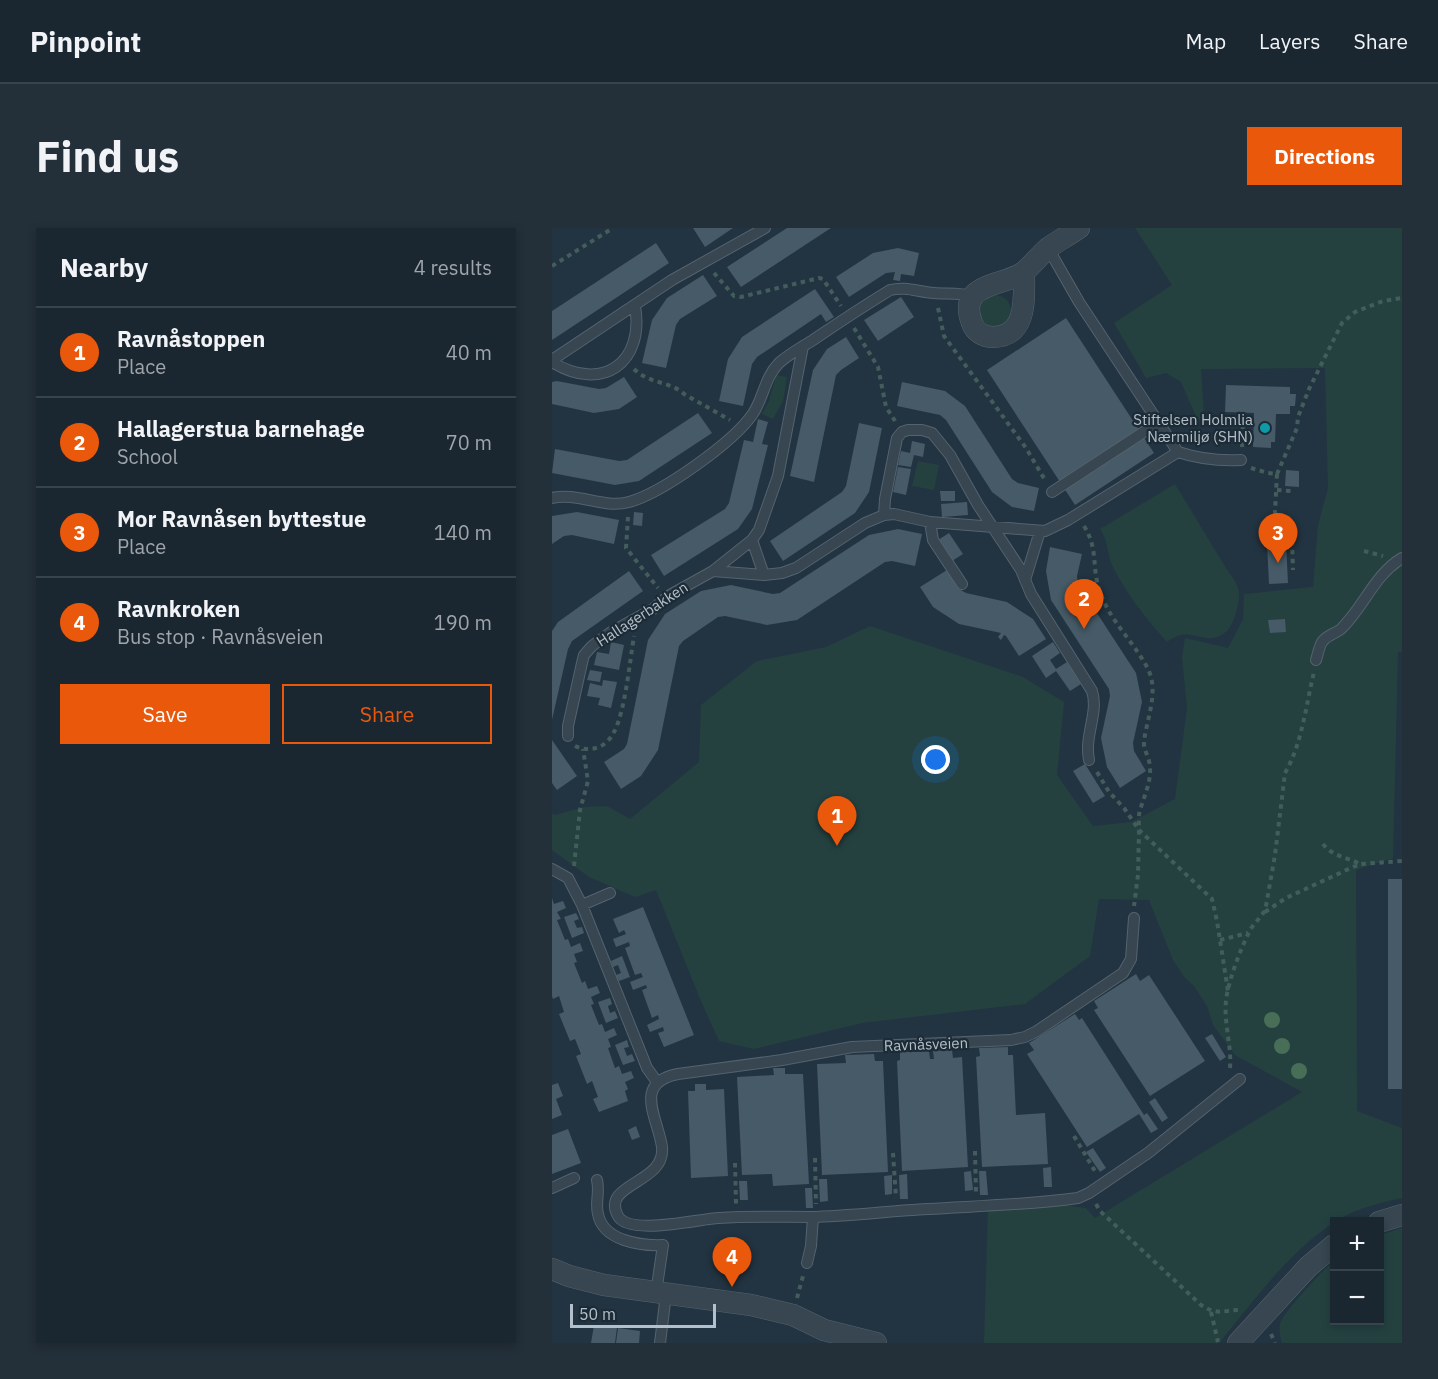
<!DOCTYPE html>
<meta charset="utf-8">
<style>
:root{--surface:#1a2731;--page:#232f39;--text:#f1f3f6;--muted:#9fa5ab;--line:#38444d;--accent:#ea580c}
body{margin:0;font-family:"IBM Plex Sans",sans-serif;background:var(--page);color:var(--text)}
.controls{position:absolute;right:18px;bottom:18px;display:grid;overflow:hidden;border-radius:0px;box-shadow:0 3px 9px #0003}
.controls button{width:54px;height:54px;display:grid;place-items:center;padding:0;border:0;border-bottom:2px solid var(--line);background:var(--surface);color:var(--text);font:30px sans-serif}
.scale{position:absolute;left:18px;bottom:15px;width:146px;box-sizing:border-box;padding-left:6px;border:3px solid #b3c0cb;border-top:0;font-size:16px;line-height:21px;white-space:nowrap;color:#b3c0cb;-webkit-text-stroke:4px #1c2b35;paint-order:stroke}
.you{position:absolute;left:384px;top:532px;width:21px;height:21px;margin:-15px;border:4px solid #fff;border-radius:50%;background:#1a73e8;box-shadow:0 0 0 9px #1a73e833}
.badge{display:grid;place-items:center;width:39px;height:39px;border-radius:50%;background:var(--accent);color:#fff;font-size:20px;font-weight:700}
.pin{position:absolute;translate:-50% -50px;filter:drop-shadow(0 2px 3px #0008)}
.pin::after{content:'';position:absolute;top:32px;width:21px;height:18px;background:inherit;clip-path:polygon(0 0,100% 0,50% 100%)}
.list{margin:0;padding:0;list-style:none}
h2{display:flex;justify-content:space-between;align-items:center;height:78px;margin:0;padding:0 24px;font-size:26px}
h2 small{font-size:20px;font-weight:400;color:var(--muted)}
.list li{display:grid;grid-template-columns:39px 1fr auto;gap:18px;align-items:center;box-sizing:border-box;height:90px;padding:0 24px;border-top:2px solid var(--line)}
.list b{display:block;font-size:22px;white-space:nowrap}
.list p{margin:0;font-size:20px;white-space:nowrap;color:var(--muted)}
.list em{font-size:20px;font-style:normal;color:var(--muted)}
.actions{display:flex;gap:12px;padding:18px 24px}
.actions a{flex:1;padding:14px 0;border:2px solid var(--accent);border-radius:0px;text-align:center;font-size:21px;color:var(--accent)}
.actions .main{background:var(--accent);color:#fff}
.map{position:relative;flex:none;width:850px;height:1115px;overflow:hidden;border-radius:0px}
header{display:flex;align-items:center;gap:36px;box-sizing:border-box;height:84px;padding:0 30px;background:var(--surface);border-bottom:2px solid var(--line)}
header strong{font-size:28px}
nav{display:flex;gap:33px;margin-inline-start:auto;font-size:21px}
.intro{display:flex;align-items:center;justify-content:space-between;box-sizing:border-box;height:144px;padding:0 36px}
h1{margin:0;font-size:42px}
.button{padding:15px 27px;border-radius:0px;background:var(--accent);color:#fff;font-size:21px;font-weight:700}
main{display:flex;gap:36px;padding:0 36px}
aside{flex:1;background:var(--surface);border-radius:0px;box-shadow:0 3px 9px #0003}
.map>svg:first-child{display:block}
.green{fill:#244140}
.building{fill:#465a67}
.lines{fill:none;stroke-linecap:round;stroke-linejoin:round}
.lane-casing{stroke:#55636e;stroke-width:12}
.street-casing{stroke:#55636e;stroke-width:22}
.path{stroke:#435d5c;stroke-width:4;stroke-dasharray:4.5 4.5;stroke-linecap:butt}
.lane{stroke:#374650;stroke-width:10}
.street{stroke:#374650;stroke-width:21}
.tree{fill:#486e58}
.culture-dot{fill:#0f9aa8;stroke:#1c2b35;stroke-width:2}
.labels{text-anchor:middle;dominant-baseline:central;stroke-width:4.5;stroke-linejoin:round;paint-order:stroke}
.poi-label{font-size:15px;fill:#b3c0cb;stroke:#1c2b35;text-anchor:end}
.street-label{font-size:15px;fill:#b3c0cb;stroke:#1c2b35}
</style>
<header>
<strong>Pinpoint</strong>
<nav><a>Map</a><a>Layers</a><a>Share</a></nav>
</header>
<div class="intro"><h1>Find us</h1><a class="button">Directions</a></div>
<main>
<aside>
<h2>Nearby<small>4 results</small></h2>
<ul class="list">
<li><span class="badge">1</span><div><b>Ravnåstoppen</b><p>Place</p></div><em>40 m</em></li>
<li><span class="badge">2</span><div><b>Hallagerstua barnehage</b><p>School</p></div><em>70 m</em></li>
<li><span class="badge">3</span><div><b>Mor Ravnåsen byttestue</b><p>Place</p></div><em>140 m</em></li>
<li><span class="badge">4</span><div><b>Ravnkroken</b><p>Bus stop · Ravnåsveien</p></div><em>190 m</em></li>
</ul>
<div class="actions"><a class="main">Save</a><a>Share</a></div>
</aside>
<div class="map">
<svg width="850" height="1115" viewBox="0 0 850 1115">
<rect width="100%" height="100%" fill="#223441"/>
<path class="green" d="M583 0H850V424H846L841 630 804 642 805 883 850 900V970C831 974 810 979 793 988 743 1015 703 1071 667 1115H432L436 980 512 977 534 980 543 990 750 864 683 827 661 797 655 778 642 758 633 750 621 732 597 672 547 671 538 728 473 776 310 795 202 821 167 813 149 773 104 662 83 669 37 649 0 622V585L3 587 32 579 55 578 78 591 147 534 149 477 205 433 274 419 318 398 471 449 512 474 505 547 541 598 579 594 623 571 635 480 630 429 633 410 676 420 691 391 692 366 761 359 766 297 776 260 773 140 649 141 652 187 646 193 629 154 614 145 594 150 562 95 620 57Z
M427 83a16 16 0 1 1 32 0a16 16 0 1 1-32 0Z
M224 147 235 149 231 173 221 191 210 186 217 173Z
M366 233 387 237 382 262 360 258Z
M623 256C640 284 657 312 674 340 678 346 686 356 687 364 688 374 682 396 675 403 653 422 640 394 615 414 595 392 573 364 560 337 555 325 556 312 548 301Z
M850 1000V1115H730C728 1109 727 1102 728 1096 731 1084 772 1041 782 1033V1092H828V1007Z"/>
<path class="building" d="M141 0H181L153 19Z
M235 0H279L189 59 175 39Z
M104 15 117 35 0 112V83Z
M346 20 367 25 362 48 349 46 348 53 341 52 343 44 334 45 297 69 284 49 321 25Z
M151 47 165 68 128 91 124 97 114 140 90 135 100 92 115 70Z
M263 61 282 89 274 94 269 86 205 129 200 136 191 178 167 173 176 131 190 109Z
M349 69 362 89 326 113 312 92Z
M514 90 602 225 523 277 435 142Z
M294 109 307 130 289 142 284 147 262 254 238 248 261 142 275 121Z
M72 149 85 169 67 181 42 185 0 176V154L5 153 47 161 54 160Z
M350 154 393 163 413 178 460 251 466 255 487 260 482 283 460 279 440 264 394 192 388 187 345 178Z
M674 157 738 159V166H744L743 178H738V186H724L723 214H719V220L701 219 702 185 673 184Z
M146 185 160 205 87 253 63 257 0 245 3 221 67 233 75 232Z
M206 191 216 194 210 216 216 217 200 281 186 301 112 348 99 327 173 281 177 275 192 212 201 214Z
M307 195 330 200 317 264 303 285 231 333 218 313 290 264 294 258Z
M360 213 373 216 371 229 362 227 359 239 346 237 349 223 358 225Z
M346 239 359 241 354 267 341 264Z
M734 242 747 243V259L733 258Z
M388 263H403V273H389Z
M415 274 416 287 390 289 389 276Z
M25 284 67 292 62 316 20 307 12 308 0 316V288Z
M82 284 91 285 90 298 81 297Z
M346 301 370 306 363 338 340 333 333 334 245 392 215 397 173 388 166 389 131 413 127 418 106 522 89 548 69 561 52 534 72 521 75 516 96 412 113 386 149 363 179 357 221 366 228 365 317 307Z
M397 305 411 326 400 333 386 312Z
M734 314 736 355 717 356 715 315Z
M498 319 530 326 525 348 526 356 584 445 590 474 581 515 582 523 594 543 568 560 555 539 549 510 558 468 557 461 499 372 494 343Z
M395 342 407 361 414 365 455 374 481 391 494 411 467 428 454 408 452 407 449 412 446 409 449 405 407 396 381 379 368 359Z
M77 343 91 363 20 413 16 421 0 492V403L6 394Z
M733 391 734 404 718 405 716 392Z
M59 414 72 417 67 442 42 437 45 424 57 426Z
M501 414 508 425 498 432 504 441 515 434 529 456 518 463 504 443 494 450 480 428Z
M38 442 50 444 48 454 35 452Z
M51 452 65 454 59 480 46 477 48 470 35 468 38 455 50 458Z
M0 512 25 548 5 562 0 555Z
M533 536 553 568 541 575 521 543Z
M836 651H850V861H836Z
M0 670 2 676 11 673 14 680 5 684 9 691 5 692 13 712 16 711 19 719 28 715 31 723 22 726 25 734 22 735 30 755 33 753 36 761 45 758 48 765 39 769 42 776 39 777 47 797 50 796 53 804 62 800 65 807 56 811 59 819 56 820 63 840 67 838 70 846 79 843 82 850 73 854 76 861 73 863 76 873 47 884 41 871 46 869 40 853 35 856 24 828 29 826 23 811 18 813 7 786 12 784 7 768 1 771 0 768Z
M91 679 142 807 112 819 106 805 112 803 111 799 98 804 95 797 107 791 106 787 100 790 90 762 95 760 94 757 81 762 78 754 91 749 89 745 83 747 73 720 78 718 77 714 64 719 61 711 74 706 72 702 67 705 61 691Z
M24 685 27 691 22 693 25 700 30 699 32 705 20 710 12 689Z
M70 728 78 749 67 753 64 747 69 745 66 737 61 739 59 733Z
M584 746 588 753 597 747 653 833 598 868 542 782 546 780 542 773Z
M58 770 60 776 56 778 58 785 63 783 66 790 54 795 46 774Z
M523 786 527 792 530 790 592 887 595 885 606 901 599 905 587 886 535 919 475 826 482 822 477 815Z
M660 806 674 829 668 833 653 810Z
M75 812 77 819 72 820 75 828 80 826 83 833 71 837 63 817Z
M456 819V827H461L464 887 493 885 496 936 430 939 424 829 428 828 427 820Z
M400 822 401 830 410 829 416 939 350 943 345 833 348 832V824L377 823 378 831H382L381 823Z
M322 826 323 833H331L336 944 270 947 265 836 294 835 293 827Z
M221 840H233V846H251L257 956 221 958 220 946 190 947 185 849 222 847Z
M6 855 11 868 4 871 10 887 0 891V857Z
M143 856H154V862L172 861 176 948 139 950 136 863H143Z
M603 870 616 890 610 894 597 874Z
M84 898 88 909 80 912 76 902Z
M16 901 29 935 0 946V907Z
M541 920 554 940 548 944 534 924Z
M499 939 500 959H492L491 940Z
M419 943 421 962 413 963 412 944Z
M427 943H434L436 967H428Z
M355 946 356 971H348L347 947Z
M340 947V966L333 967 332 948Z
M267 951H275L276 973 268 974Z
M187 953H195L196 972H188Z
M253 960H260L261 980H254Z
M42 1097 65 1100 63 1115H39Z
M66 1100 88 1103 87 1115H64Z"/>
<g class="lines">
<g class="lane-casing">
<path id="lane" d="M496 20 527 74 626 224C647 231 667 233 689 232
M0 132 120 52 213 0
M0 134C50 165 93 135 83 78
M500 264 607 194
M0 270C26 264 51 281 77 274 110 265 180 215 200 187 212 170 212 150 227 135 237 126 250 119 261 112 286 95 312 78 338 62 354 58 366 64 382 65 395 66 408 65 421 68
M332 287 333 271 345 210 350 204 356 202H370L380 205 398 227 426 277 469 342 479 366 540 463C547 485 532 507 537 532
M378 294 381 312 410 356
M200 312 212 347 230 345 244 340 313 295 332 287 342 286 378 294 493 303 516 292 626 224
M161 343 212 347
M473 352 488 303
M764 432C766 426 767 419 770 414 775 407 783 406 789 401 812 379 822 347 850 330
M16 508V498L30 435 32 427 40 418 59 404 101 381 116 368 161 343 200 312 207 302 226 248 251 118
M0 641 16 650 30 677 95 840 105 854
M30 677 58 665
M582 690 579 731 571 745 485 803 473 809 459 812 300 819 230 832 126 846C80 855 106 890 110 919 114 956 48 955 66 988 77 1008 146 991 167 990 197 988 227 989 258 989 297 988 337 983 376 981 425 978 476 977 526 970L537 965 596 925 688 851
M45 952C48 964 43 975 46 986 51 1013 89 1018 111 1017L104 1065
M0 960 22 950
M255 1035 259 1018 261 989
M108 1115 114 1066"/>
</g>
<g class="street-casing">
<path id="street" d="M472 44C472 70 476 108 441 109 432 109 423 104 420 95 404 53 454 59 473 43 481 36 488 27 496 20 506 13 517 7 527 0
M827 994 850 987
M0 1041 17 1048 52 1057 199 1077 241 1087 272 1102 324 1115
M686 1115 756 1039 782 1017"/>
</g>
<path class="path" d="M0 38 61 0
M162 45 182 68 189 69 267 50 271 51 289 78
M386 80 392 108 474 220 493 252
M302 100 326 139 334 179 343 193
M82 141C97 156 118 153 132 166L178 192
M690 219 691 190
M699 240 716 245 725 246 723 284 727 298 740 313 741 342
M725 246 745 200 746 189 757 161 790 95 803 84 831 73 850 70
M725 262 739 263
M76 289 74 320 106 360
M532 298C547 322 539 339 548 364 558 393 582 414 596 441 607 464 595 490 592 513 591 521 598 531 598 539 599 554 593 566 589 579 586 586 587 594 587 602L660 671 665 693 676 763
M812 323 831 328
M23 518C38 525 54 520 62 504 73 484 78 432 82 408
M545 544 557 564 572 580 587 602 586 647 582 678
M771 616C781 629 795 629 808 636
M22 638 28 582 36 553 31 521
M713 684 734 670 801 639 809 636 850 633
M668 712 696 705
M678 840C680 815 670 792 675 766 679 746 688 723 697 704 702 694 712 688 714 678L723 627 733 545C750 516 754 477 762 444
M522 908 544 945
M423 923 424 965
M341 925 344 970
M263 930 264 976
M183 935 184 976
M544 976 548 983 649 1077C666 1088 671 1082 689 1082
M245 1070 251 1048
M659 1084 666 1114
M719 1106 723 1115"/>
<use href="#lane" class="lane"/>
<use href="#street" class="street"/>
</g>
<g class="tree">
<circle cx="720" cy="792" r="8"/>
<circle cx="730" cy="818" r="8"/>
<circle cx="747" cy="843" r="8"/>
</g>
<circle class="culture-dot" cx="713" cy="200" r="6"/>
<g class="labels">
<g class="poi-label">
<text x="701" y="191">Stiftelsen Holmlia<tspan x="701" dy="17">Nærmiljø (SHN)</tspan></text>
</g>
<g class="street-label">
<text transform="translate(90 386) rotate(-33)">Hallagerbakken</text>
<text transform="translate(374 816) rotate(-2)">Ravnåsveien</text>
</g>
</g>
</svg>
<div class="controls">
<button>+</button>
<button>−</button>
</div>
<div class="scale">50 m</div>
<div class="you"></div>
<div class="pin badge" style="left:285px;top:618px">1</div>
<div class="pin badge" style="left:532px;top:401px">2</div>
<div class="pin badge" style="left:726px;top:335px">3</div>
<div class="pin badge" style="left:180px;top:1059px">4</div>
</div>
</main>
